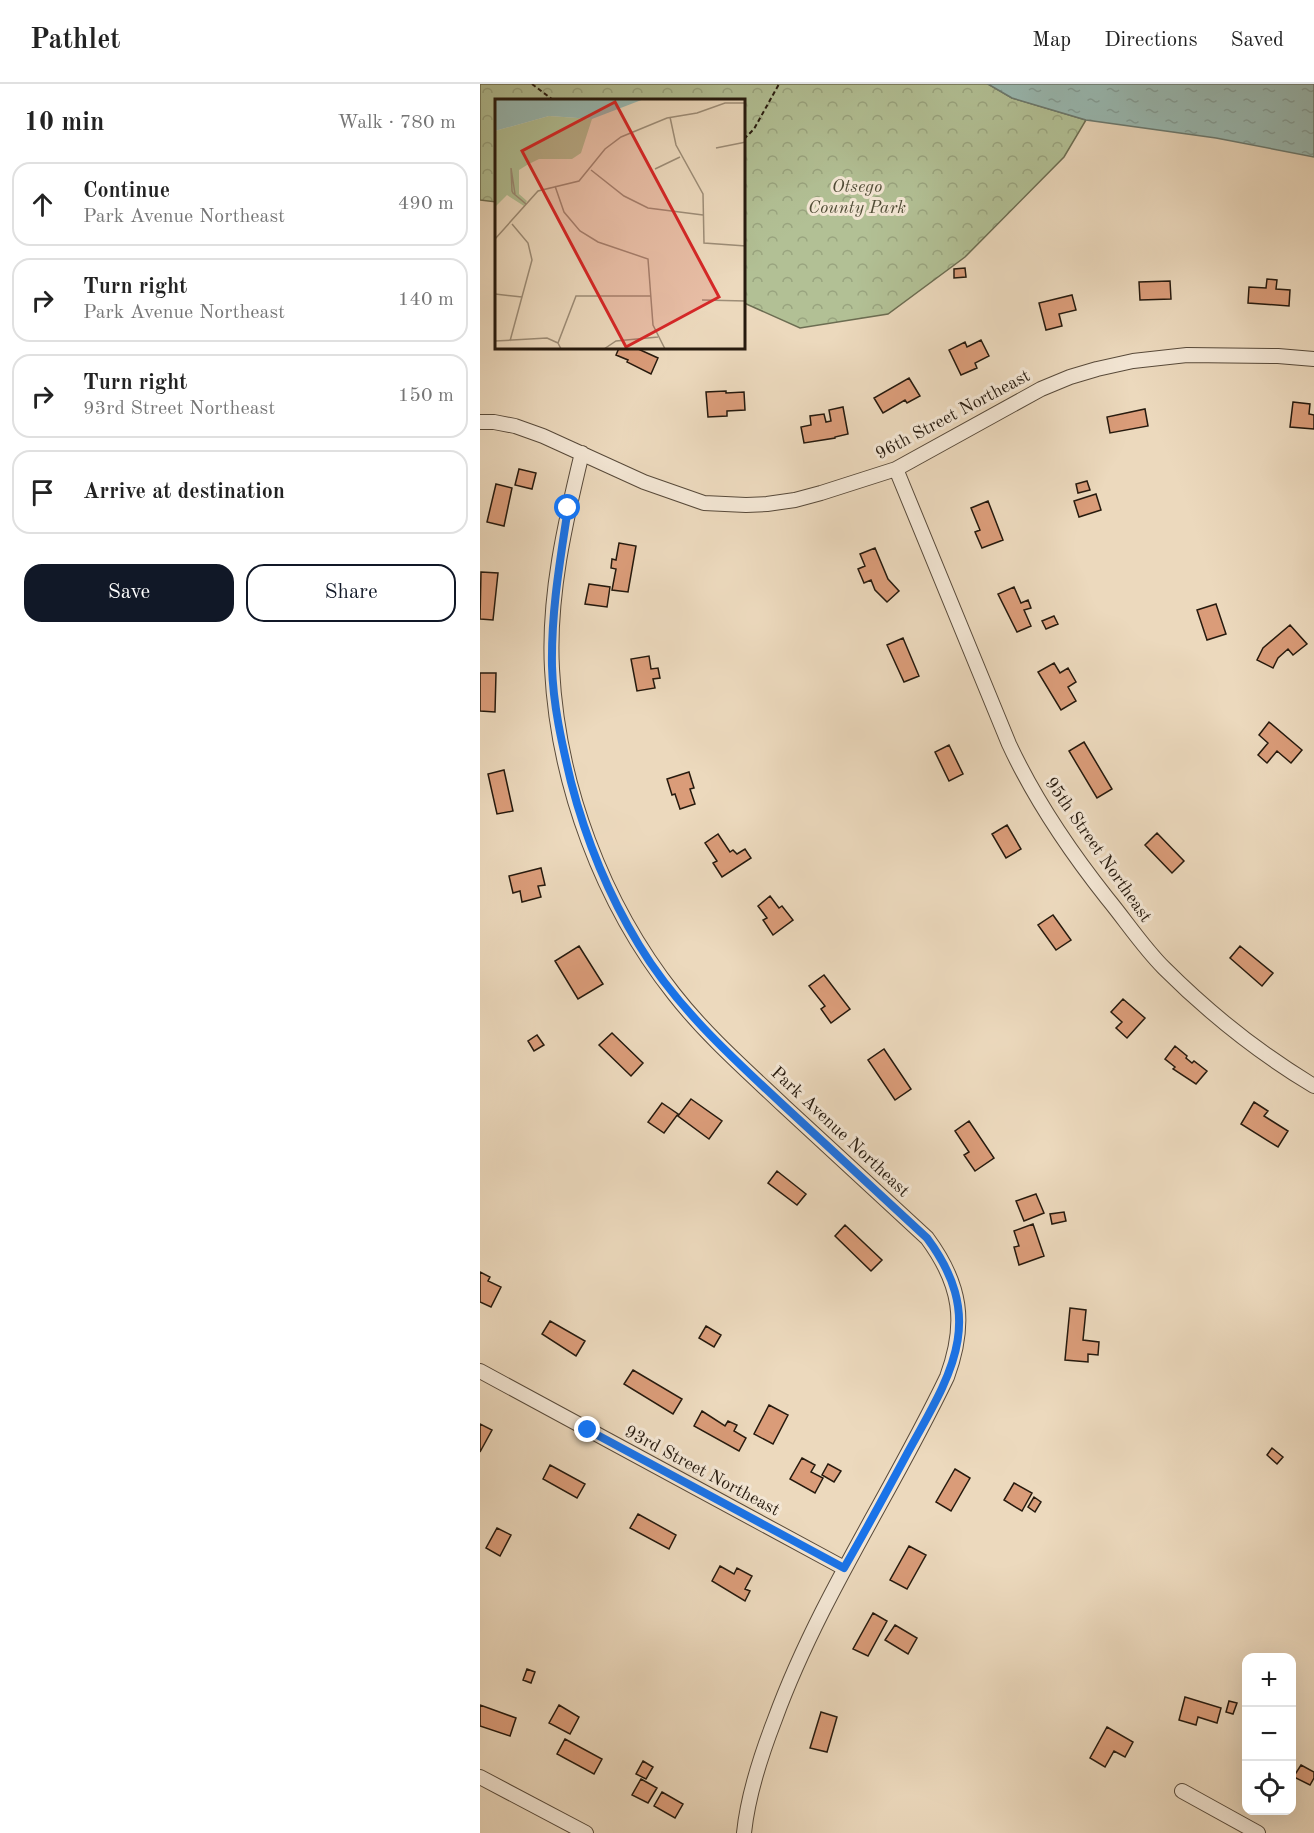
<!DOCTYPE html>
<meta charset="utf-8">
<style>
:root{--surface:#fff;--page:#f6f6f6;--text:#222;--muted:#767676;--line:#e0e0e0;--accent:#111827}
body{margin:0;font-family:"Old Standard TT",serif;background:var(--page);color:var(--text)}
.controls{position:absolute;right:18px;bottom:18px;display:grid;overflow:hidden;border-radius:12px;box-shadow:0 6px 24px #0002}
.controls button{width:54px;height:54px;display:grid;place-items:center;padding:0;border:0;border-bottom:2px solid var(--line);background:var(--surface);color:var(--text);font:30px sans-serif}
.stop{position:absolute;width:18px;height:18px;margin:-14px;border:4px solid #1a73e8;border-radius:50%;background:#fff}
.stop.end{background:#1a73e8;border-color:#fff;box-shadow:0 2px 6px #0008}
.list{margin:0;padding:0;list-style:none}
h2{display:flex;justify-content:space-between;align-items:center;height:78px;margin:0;padding:0 24px;font-size:26px}
h2 small{font-size:20px;font-weight:400;color:var(--muted)}
.list li{display:grid;grid-template-columns:39px 1fr auto;gap:18px;align-items:center;box-sizing:border-box;height:84px;margin:0 12px 12px;padding:0 12px;border:2px solid var(--line);border-radius:18px}
.list b{display:block;font-size:22px;white-space:nowrap}
.list p{margin:0;font-size:20px;white-space:nowrap;color:var(--muted)}
.list em{font-size:20px;font-style:normal;color:var(--muted)}
.actions{display:flex;gap:12px;padding:18px 24px}
.actions a{flex:1;padding:14px 0;border:2px solid var(--accent);border-radius:18px;text-align:center;font-size:21px;color:var(--accent)}
.actions .main{background:var(--accent);color:#fff}
.icon{flex:none;width:33px;height:33px;fill:none;stroke:currentColor;stroke-width:2;stroke-linecap:round;stroke-linejoin:round}
.map{position:relative;flex:none;width:834px;height:1749px;overflow:hidden}
header{display:flex;align-items:center;gap:36px;box-sizing:border-box;height:84px;padding:0 30px;background:var(--surface);border-bottom:2px solid var(--line)}
header strong{font-size:28px}
nav{display:flex;gap:33px;margin-inline-start:auto;font-size:21px}
main{display:flex}
aside{flex:1;background:var(--surface)}
.map>svg:first-child{display:block}
.forest{fill:url(#forest-crowns);stroke:#6c6d52;stroke-width:1.5}
.water{fill:url(#water-ripples);stroke:#6b7a71;stroke-width:1.5}
.building{fill:#da9c79;stroke:#261a0e;stroke-width:1.5}
.lines{fill:none;stroke-linecap:round;stroke-linejoin:round}
.minor-casing{stroke:#584a3a;stroke-width:16}
.path{stroke:#261a0e;stroke-width:2;stroke-dasharray:4.5 3;stroke-linecap:butt}
.minor{stroke:#f3e6d4;stroke-width:14}
.route{stroke:#1a73e8;stroke-width:8}
.labels{text-anchor:middle;dominant-baseline:central;stroke-width:6;stroke-linejoin:round;paint-order:stroke}
.park-label{font-size:18px;font-style:italic;fill:#504c36;stroke:#f3e6d4}
.street-label{font-size:18px;fill:#261a0e;stroke:#f3e6d4}
.inset-road{fill:none;stroke:#9d8d77;stroke-width:1.5}
.view{fill:#d62828;fill-opacity:0.15;stroke:#d62828;stroke-width:3}
.inset-edge{fill:none;stroke:#261a0e;stroke-width:3}
</style>
<header>
<strong>Pathlet</strong>
<nav><a>Map</a><a>Directions</a><a>Saved</a></nav>
</header>
<main>
<aside>
<h2>10 min<small>Walk · 780 m</small></h2>
<ul class="list">
<li><svg class="icon" aria-label="ahead" viewBox="0 0 24 24"><path d="M12 20V5M6 11l6-6 6 6"/></svg><div><b>Continue</b><p>Park Avenue Northeast</p></div><em>490 m</em></li>
<li><svg class="icon" aria-label="right" viewBox="0 0 24 24"><path d="M7 20v-9h11M14 6l5 5-5 5"/></svg><div><b>Turn right</b><p>Park Avenue Northeast</p></div><em>140 m</em></li>
<li><svg class="icon" aria-label="right" viewBox="0 0 24 24"><path d="M7 20v-9h11M14 6l5 5-5 5"/></svg><div><b>Turn right</b><p>93rd Street Northeast</p></div><em>150 m</em></li>
<li><svg class="icon" aria-label="arrive" viewBox="0 0 24 24"><path d="M6 21V4h12l-3 4 3 4H6"/></svg><div><b>Arrive at destination</b></div></li>
</ul>
<div class="actions"><a class="main">Save</a><a>Share</a></div>
</aside>
<div class="map">
<svg width="834" height="1749" viewBox="0 0 834 1749">
<defs>
<pattern id="forest-crowns" width="20" height="18" patternUnits="userSpaceOnUse" patternTransform="scale(1.5)"><rect width="20" height="18" fill="#b2c095"/><path d="M2 6a3 3 0 1 1 6 0M12 15a3 3 0 1 1 6 0" fill="none" stroke="#99a47f"/></pattern>
<pattern id="water-ripples" width="26" height="14" patternUnits="userSpaceOnUse" patternTransform="scale(1.5)"><rect width="26" height="14" fill="#99bab3"/><path d="M2 4q2-2 4 0t4 0M15 11q2-2 4 0t4 0" fill="none" stroke="#849f99"/></pattern>
</defs>
<rect width="100%" height="100%" fill="#ecd9bd"/>
<filter id="stains"><feTurbulence type="fractalNoise" baseFrequency=".00333" numOctaves="4"/><feColorMatrix values="0 0 0 0 .2 0 0 0 0 .09 0 0 0 0 .02 0 0 0 .5 -.17"/></filter>
<radialGradient id="worn" r=".72"><stop offset=".6" stop-color="#630" stop-opacity="0"/><stop offset="1" stop-color="#630" stop-opacity=".3"/></radialGradient>
<path class="forest" d="M0 0H508L532 14 606 36 584 73 485 173 408 230 320 244 264 219V16H16V118L0 116Z"/>
<path class="water" d="M508 0H834V73L736 54 606 36 532 14Z"/>
<path class="building" d="M485 184 486 193 474 194V185Z
M787 195 797 196 796 205 810 206 809 222 768 219 769 203 786 204Z
M690 197 691 215 660 216 659 198Z
M592 211 596 226 579 230 582 242 566 246 559 219Z
M501 256 509 272 495 279 497 284 481 291 469 266 485 258 487 263Z
M139 264H156L178 274 171 290 147 278 148 276 136 271Z
M429 294 440 312 427 319 425 316 403 329 394 314Z
M246 307V309L264 308 265 326 247 327V332L228 333 226 308Z
M813 318 830 320 829 330 834 331V345L810 343Z
M363 323 368 350 355 353V354L324 359 321 343 331 341 330 332 344 330 346 338 351 337 349 326Z
M665 325 668 342 630 349 627 333Z
M39 385 56 389 52 405 35 401Z
M607 397 610 406 598 409 596 400Z
M16 400 32 404 24 442 7 438Z
M616 410 621 426 599 433 594 417Z
M508 417 523 456 502 464 495 448 500 446 491 424Z
M139 459 156 462 148 508 132 506 136 485 131 484 132 475 136 476Z
M395 464 408 495 419 507 407 518 395 506 391 496 384 499 378 485 385 482 380 470Z
M1 488 18 489 13 536 0 535Z
M109 500 130 503 127 523 105 520Z
M534 503 541 519 548 516 551 524 544 526 551 542 537 548 518 510Z
M736 520 746 550 727 556 717 526Z
M574 532 578 540 566 545 562 537Z
M810 541 827 560 813 571 808 565 798 574 793 584 777 576 783 564Z
M423 554 439 592 424 598 407 561Z
M169 572 171 585 178 584 180 594 173 595 175 604 157 607 151 575Z
M574 579 580 589 588 584 596 598 588 603 596 617 581 626 558 588Z
M0 589H16L15 628 0 627Z
M789 638 822 666 811 679 797 667 787 679 778 671 788 659 779 651Z
M604 658 632 705 617 714 589 667Z
M469 661 483 690 469 697 455 668Z
M24 686 33 727 17 730 8 690Z
M209 688 214 704 210 705 215 720 200 725 195 710 192 711 187 695Z
M527 741 541 765 526 774 512 750Z
M677 749 704 777 692 789 665 761Z
M238 750 250 768 253 766 257 770 265 765 271 774 242 793 233 779 237 777 225 759Z
M61 784 65 801 58 802 61 813 42 818 40 807 33 809 29 792Z
M290 812 299 824 302 822 313 836 293 851 283 836 287 834 278 822Z
M573 831 591 856 576 866 558 841Z
M99 862 123 900 98 915 75 877Z
M760 862 793 889 782 902 750 874Z
M344 891 370 925 351 939 341 925 345 922 329 902Z
M643 915 665 934 647 954 636 944 642 938 631 928Z
M132 949 163 979 151 992 119 961Z
M57 951 64 961 54 967 48 957Z
M695 962 707 972 706 974 712 979 714 977 727 987 716 1000 693 985 695 983 685 975Z
M404 965 431 1005 415 1016 388 976Z
M211 1015 242 1037 229 1055 198 1032Z
M774 1018 788 1027 784 1032 808 1047 798 1063 761 1040Z
M182 1019 198 1030 184 1049 168 1038Z
M489 1037 514 1074 495 1087 484 1071 489 1068 475 1047Z
M297 1087 326 1110 317 1121 288 1099Z
M556 1110 564 1129 544 1137 536 1117Z
M584 1128 586 1137 572 1140 570 1130Z
M553 1140 564 1172 539 1181 534 1163 539 1162 534 1147Z
M365 1141 402 1176 391 1187 355 1152Z
M0 1188 10 1193 8 1197 21 1203 11 1223 0 1218Z
M590 1224 606 1226 603 1256 619 1258 618 1271 608 1270V1278L585 1276Z
M70 1237 105 1257 96 1272 62 1250Z
M226 1242 241 1251 234 1263 219 1254Z
M153 1286 202 1315 193 1330 144 1300Z
M289 1321 308 1331 293 1360 274 1350Z
M222 1327 245 1342 248 1337 257 1341 254 1347 266 1354 259 1367 214 1342Z
M0 1340 12 1346 0 1368Z
M792 1364 803 1373 797 1380 787 1371Z
M322 1374 335 1381 331 1388 343 1394 335 1409 310 1395Z
M348 1380 361 1387 354 1398 342 1391Z
M70 1381 105 1400 97 1414 63 1395Z
M475 1385 490 1394 471 1427 456 1418Z
M534 1399 552 1409 542 1427 524 1416Z
M554 1413 561 1418 555 1428 548 1423Z
M158 1430 196 1451 189 1465 150 1444Z
M17 1444 31 1451 20 1472 6 1464Z
M429 1462 446 1471 427 1505 410 1496Z
M240 1482 254 1490 257 1484 272 1492 265 1505 270 1507 265 1517 232 1497Z
M393 1529 407 1537 388 1572 373 1565Z
M415 1541 437 1554 428 1570 405 1556Z
M47 1585 55 1588 51 1599 43 1596Z
M705 1613 741 1624 737 1639 718 1633 716 1641 699 1636Z
M749 1617 757 1619 753 1630 746 1628Z
M0 1621 36 1634 30 1652 0 1642Z
M79 1621 99 1633 90 1650 69 1639Z
M341 1628 357 1633 347 1668 330 1664Z
M627 1643 653 1658 645 1673 634 1667 625 1683 610 1674Z
M85 1655 122 1675 114 1690 77 1670Z
M163 1677 173 1683 166 1695 156 1690Z
M821 1681 834 1688V1694L830 1701 812 1692 813 1687 816 1689Z
M161 1695 177 1704 168 1719 152 1711Z
M182 1708 203 1720 195 1734 174 1722Z"/>
<g class="lines">
<g class="minor-casing">
<path id="minor" d="M0 338H14L35 342 63 352 164 398 224 419 266 421 287 420 315 416 341 409 416 385 561 305 590 293 617 285 653 277 707 271 798 272 834 275
M102 369C85 439 68 513 72 585 78 700 122 819 194 910 226 951 266 986 304 1022 352 1066 400 1110 447 1154 481 1200 487 1239 467 1293 412 1408 339 1515 295 1635 281 1671 268 1710 264 1749
M416 385 529 660C555 716 589 766 627 814 646 837 663 863 684 884 730 930 779 969 834 1002
M0 1287 364 1484
M0 1693 106 1749
M702 1707 778 1749"/>
</g>
<path class="path" d="M52 0 73 16
M264 55 274 45 299 0"/>
<use href="#minor" class="minor"/>
</g>
<g class="lines">
<path class="route" d="M88 424C80 477 71 529 72 582 73 621 82 660 91 698 106 756 128 810 159 861 195 921 249 971 301 1019 350 1064 399 1109 447 1154 508 1236 471 1290 428 1368 407 1407 386 1446 364 1484L108 1346"/>
</g>
<g class="labels">
<g class="park-label">
<text x="377" y="103">Otsego<tspan x="377" dy="21">County Park</tspan></text>
</g>
<g class="street-label">
<text transform="translate(473 331) rotate(-28)">96th Street Northeast</text>
<text transform="translate(618 766) rotate(55)">95th Street Northeast</text>
<text transform="translate(360 1048) rotate(43)">Park Avenue Northeast</text>
<text transform="translate(222 1387) rotate(28)">93rd Street Northeast</text>
</g>
</g>
<g transform="translate(15 15)">
<rect width="250" height="250" fill="#ecd9bd"/>
<path d="M54 17 97 20 86 54 77 60H44L32 66 24 71V95L32 102 29 107 12 96 0 108V32Z" fill="#b2c095"/>
<path d="M0 0H149L97 20 54 17 0 32Z" fill="#99bab3"/>
<path class="inset-road" d="M175 18 181 46 208 95 209 144 251 147M221 49 251 43M160 70 185 58M96 71 129 97 153 109 208 116M60 87 69 113 85 132 103 143 153 160 158 226 170 250M20 95 16 69 17 92 18 94 31 105M0 140 43 92 84 82 110 50 126 38 172 19 202 14 230 4H251M0 195 27 198M207 201 251 202M0 242 52 239 63 244M15 242 37 161 33 144 17 125M66 250 63 244 81 197H156M109 250 121 242 163 238"/>
<path class="view" d="M120 3 224 198 131 248 27 52Z"/>
<rect width="250" height="250" class="inset-edge"/>
</g>
<rect width="100%" height="100%" filter="url(#stains)"/>
<rect width="100%" height="100%" fill="url(#worn)"/>
</svg>
<div class="controls">
<button>+</button>
<button>−</button>
<button><svg class="icon" aria-label="locate" viewBox="0 0 24 24"><circle cx="12" cy="12" r="6"/><path d="M12 2v4M12 18v4M2 12h4M18 12h4"/></svg></button>
</div>
<div class="stop" style="left:88px;top:424px"></div>
<div class="stop end" style="left:108px;top:1346px"></div>
</div>
</main>
